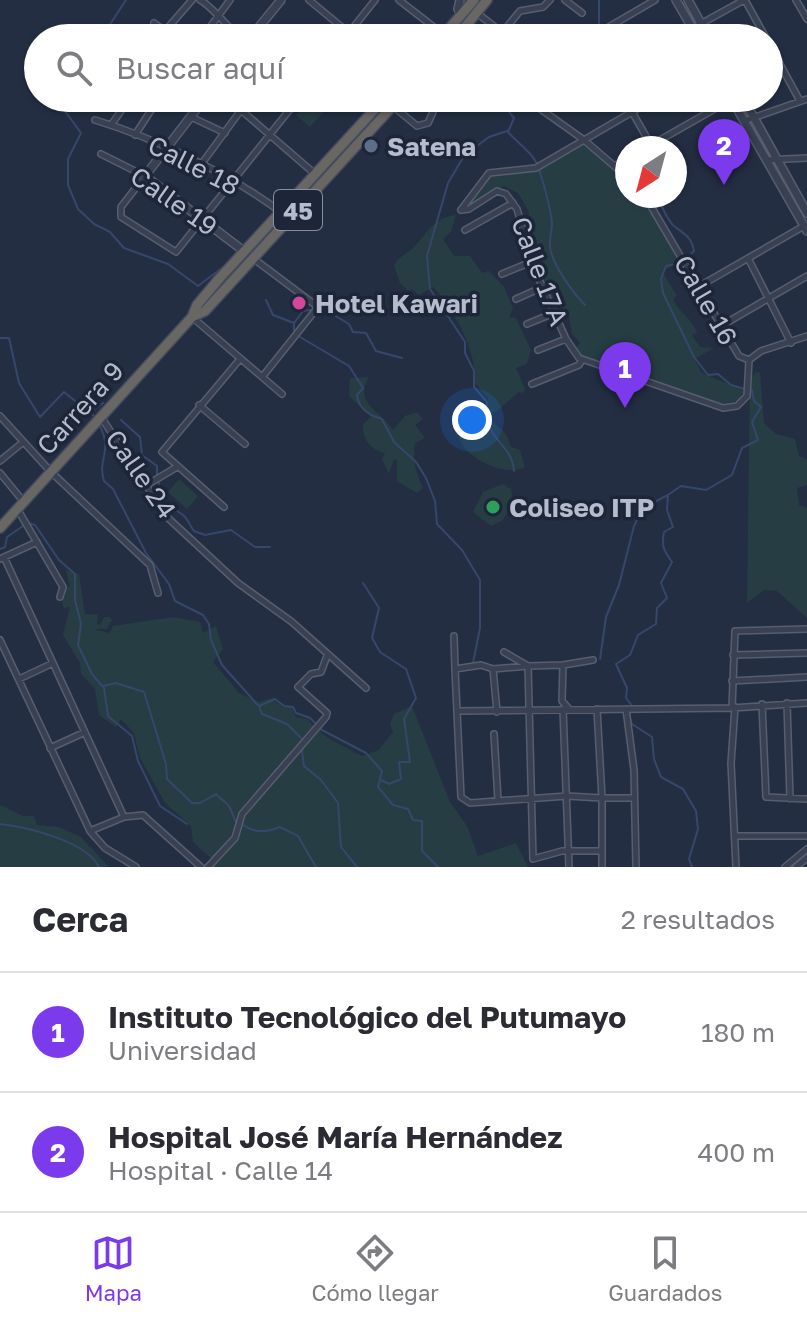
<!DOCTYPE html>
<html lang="es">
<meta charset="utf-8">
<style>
:root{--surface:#fff;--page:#f7f7f7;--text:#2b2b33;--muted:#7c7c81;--line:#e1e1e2;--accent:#7c3aed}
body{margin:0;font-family:"Golos Text",sans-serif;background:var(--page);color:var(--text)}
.compass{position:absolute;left:615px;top:136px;width:72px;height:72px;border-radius:50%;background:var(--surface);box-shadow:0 2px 6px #0004;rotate:216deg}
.you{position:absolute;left:472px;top:420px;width:28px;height:28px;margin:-20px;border:6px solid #fff;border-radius:50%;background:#1a73e8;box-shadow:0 0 0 12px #1a73e833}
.badge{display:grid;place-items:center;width:52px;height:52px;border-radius:50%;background:var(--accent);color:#fff;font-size:26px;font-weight:700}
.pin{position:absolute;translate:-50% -66px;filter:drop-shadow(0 2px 4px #0008)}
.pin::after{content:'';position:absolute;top:42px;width:28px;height:24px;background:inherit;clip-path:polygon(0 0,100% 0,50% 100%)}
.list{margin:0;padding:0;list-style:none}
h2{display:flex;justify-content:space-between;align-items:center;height:104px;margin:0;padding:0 32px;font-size:34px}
h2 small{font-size:26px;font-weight:400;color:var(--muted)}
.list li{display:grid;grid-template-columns:52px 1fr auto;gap:24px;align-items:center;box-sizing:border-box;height:120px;padding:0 32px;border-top:2px solid var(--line)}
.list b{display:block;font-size:30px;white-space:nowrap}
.list p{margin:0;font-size:26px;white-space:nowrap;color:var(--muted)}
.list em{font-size:26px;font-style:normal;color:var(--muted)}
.icon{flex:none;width:44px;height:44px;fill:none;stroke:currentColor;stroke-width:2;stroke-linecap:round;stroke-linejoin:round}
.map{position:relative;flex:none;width:807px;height:867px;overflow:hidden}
.search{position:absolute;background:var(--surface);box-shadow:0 2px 6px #0004;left:24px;right:24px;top:24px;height:88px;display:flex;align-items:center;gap:20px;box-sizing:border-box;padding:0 28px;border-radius:44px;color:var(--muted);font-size:30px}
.sheet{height:344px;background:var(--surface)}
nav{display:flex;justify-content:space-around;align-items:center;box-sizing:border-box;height:112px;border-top:2px solid var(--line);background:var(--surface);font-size:22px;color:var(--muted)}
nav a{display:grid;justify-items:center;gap:4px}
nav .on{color:var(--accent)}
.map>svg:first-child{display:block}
.green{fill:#263d44}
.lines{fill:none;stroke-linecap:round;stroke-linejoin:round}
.stream{stroke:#36476b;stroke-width:2}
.minor-casing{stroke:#565e70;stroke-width:8}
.tertiary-casing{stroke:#565e70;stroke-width:10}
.trunk-casing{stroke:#434b5d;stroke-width:12}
.minor{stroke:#384052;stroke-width:5}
.tertiary{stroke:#384052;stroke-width:7}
.trunk{stroke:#686764;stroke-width:9}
.service-dot{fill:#5c6f8a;stroke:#1d2538;stroke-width:3}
.hotel-dot{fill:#d1479c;stroke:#1d2538;stroke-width:3}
.leisure-dot{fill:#2e9e5b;stroke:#1d2538;stroke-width:3}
.labels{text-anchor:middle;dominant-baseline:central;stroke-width:7;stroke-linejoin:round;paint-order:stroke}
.shield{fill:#1d2538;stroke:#878fa0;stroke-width:2}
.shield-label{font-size:24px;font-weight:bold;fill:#b5bccd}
.poi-label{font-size:26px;font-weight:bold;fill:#b5bccd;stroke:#1d2538;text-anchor:start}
.street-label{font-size:26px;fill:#b5bccd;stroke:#1d2538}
</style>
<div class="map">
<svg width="807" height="867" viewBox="0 0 807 867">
<rect width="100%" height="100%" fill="#242e43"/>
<path class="green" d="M312 98H319L328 107 310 127 296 115Z
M583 143 627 182V196H643L679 257 677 264 662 271 677 296 673 299C679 313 690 316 697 332L692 335 700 347 714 348 694 359 702 373 745 391 738 401 720 404 580 356 575 349 580 343 572 334 568 310H558C543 279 527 245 529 212L518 193 504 186 463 209 489 175 530 171Z
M456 215 451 232 443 239 454 256H470L482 273 489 271 504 287 513 308 509 317 516 318 531 350 527 364 516 368 525 389 523 393 519 392 492 415 491 420 506 434 511 447 520 450 525 467C506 478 464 458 459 437L469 433 470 427 487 422 488 398 475 383C477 352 455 310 433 287L419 295 413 290H407L400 283 394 265C400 256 405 255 412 249 429 233 430 219 456 215Z
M756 372 760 373 764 423 776 434 795 439 799 456 807 459V485L797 488 799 505 807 508V618L777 591 764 590 747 603 750 378Z
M369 377C353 404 381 410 393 430L405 416 417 412 423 419 415 425 425 438 415 443C412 459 416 473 423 488L417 493 397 481V460L394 459 389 474 382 459 385 453C370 450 362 439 363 424L371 417 349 396 350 378Z
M179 479 198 496 187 509 168 492Z
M503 484 511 489 513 500 503 520 491 526 473 512 483 492Z
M66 570 79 574 85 614 98 615 97 624 100 625 104 617H110L112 620 107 629H93L110 633 113 626 173 617 200 622 203 633 216 626 223 649 213 662 239 693 259 702 270 698 283 707H291L296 717 308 719C321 738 343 745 362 756L379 750 393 732 390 724 394 714 412 706 450 802 467 826 478 856 516 843 528 867H211L215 862 193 842 191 826 165 803 140 758 134 733 121 719 116 727 99 715 95 689 81 674 80 663 63 635 70 607 64 608 62 602 66 595 65 587H70Z
M0 805 23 816H34L37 825 59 827 81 837 109 867H0Z"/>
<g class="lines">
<path class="stream" d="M599 0V27
M597 37V38
M101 38 126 0
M73 98 65 111 81 133 68 159V185L78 209 94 224 110 232 124 248 168 264 198 286 226 265
M471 98 505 107 514 118 508 132C518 144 534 153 539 169 544 185 550 205 552 223 552 231 549 239 550 247 552 264 573 293 585 305
M507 131 489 137 464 156 448 183 427 256 430 289 465 342V353L474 371V387L487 402C482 442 512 441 514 471
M656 196C662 204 666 219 674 226 684 234 691 236 694 251L687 258
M680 263 666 266 661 279 663 293 694 357 708 375 718 374 731 385 745 389
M266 300 273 315 294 323V332
M322 308 349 324 353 332 366 333 376 351 402 358
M294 323 303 311 310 310
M300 337 349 366 363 388 357 395C358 408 370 416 382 419L394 442 416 462 426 478 435 501 437 524 462 550 480 580V628L473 663
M0 338H9L19 383 40 417 64 392 95 417
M92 411 103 403
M121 420 140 437 142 455 157 466V476
M100 426C113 453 97 458 104 481L113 489 146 553 169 584 175 601 203 615 209 624 211 640 222 665 256 703 259 706 275 699 284 706 293 707 296 713 310 718 316 724
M159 482C157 501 169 505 183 515 188 519 190 526 194 531L205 535 231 530 255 547H270
M28 523 35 525 59 560 75 574V600L81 624 78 645 92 674 104 688 108 716 132 736 138 761 160 806 187 824
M0 549 5 547 7 537 23 526
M363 583 379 608 372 638 380 652 406 669 416 698 404 719 410 762H399L401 779 389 784 381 780
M600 659 606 617 619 585 634 526 643 508 668 495
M103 686 116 683 144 692 166 764 167 779 192 803H200L216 794 229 806 236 822
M259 706 262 714 287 724 305 742 302 751 304 766 321 780 338 803 341 847 357 867
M320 729 366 753 382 771 378 787 393 805 408 809 413 820 422 821V851L438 867
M0 824C27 827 86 841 99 867
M242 824C254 834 268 832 280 827L298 836 316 867
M692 867 689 859 698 829 696 811 683 789 661 777 654 759 652 737 632 724 629 715 633 707 626 698 627 688 616 664 630 655 638 635 656 624 657 608 667 598 661 583 672 562C664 551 661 546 664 532L673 527 667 510 668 495 681 486 706 490 732 475 742 448 758 440 752 422 761 407 754 401 752 390"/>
<g class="minor-casing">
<path id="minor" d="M200 0C211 5 228 28 241 38
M309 0 349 33
M399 0 444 35
M565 0 582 13
M745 0 766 38
M796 0 807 19
M477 13 509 38
M154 23 174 38
M165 31 192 0
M502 33 520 11 543 7 550 0
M202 38 230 0
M345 38 375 0
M590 38 655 0
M675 38 744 0
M769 44 800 101
M227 98 315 174
M372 98 381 106
M525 98 584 140 627 177
M624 98 651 145
M394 107 417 126 428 123 433 112
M543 111 567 98
M191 117 225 133
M95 120C155 138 232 175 282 213
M744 121 807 99
M111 125 126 104 124 98
M135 135 159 98
M646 148 732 99
M101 154 145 176 121 207V217L176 252 299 98
M766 160 807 158
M200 166 241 110
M614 166 627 159
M645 196 739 356 749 360
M461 210 469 209 497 191 506 194 517 209 533 266 566 339 579 358 723 408 737 406 747 396 749 360
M461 210 489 173 536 168 656 98
M465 230 513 203
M748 258 791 343
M254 259 318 307 263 376
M502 274 531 262
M698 287 804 226
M516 299 543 287
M192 317 282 394
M527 324 554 313
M721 326 807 276
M538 350 566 339
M749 360 761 351 807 336
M532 384 579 365 582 360
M199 405 245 444
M0 416 51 472 150 565 158 593
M101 417 168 518 238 583 292 622 366 688
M0 461 22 443
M0 473 23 501
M145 486 177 467
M224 507 162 452 240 359
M18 510 63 587 60 597
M4 557 124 817
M0 559 37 542
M454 636 455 669 481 665 493 669 497 712
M0 640 90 831 105 848 136 867
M504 652 528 666 563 665
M733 655 807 653
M455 669 461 797 470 803 567 796 602 798 597 709
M493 669 528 666 533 859 562 851H601
M19 679 51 664
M732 681 807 677
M787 703 790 799
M762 704 766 797 807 799
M735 707 731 763 736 867
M732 708 735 631 807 629
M563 709 569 867
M569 709 562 701 563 665 593 660
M626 709 634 770 636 867
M458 711 732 708 807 703
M494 734 498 800
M50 748 83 733
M90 831 124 817 143 815 201 867
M736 836H807
M208 867 235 838 242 814 326 717 327 713 298 687 311 674 321 672 327 656
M602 867V798H633
M785 867 807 849
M796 867 807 858"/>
</g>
<g class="tertiary-casing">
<path id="tertiary" d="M460 0 458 9 462 15
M676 0 698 38
M688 0 709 38
M250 38 281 0
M205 98 145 176 245 252
M731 98 807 231
M743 98 807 213"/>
</g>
<g class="trunk-casing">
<path id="trunk" d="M441 38 474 0
M456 38 487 0
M192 317 205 311 400 98
M0 528 192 317 197 305 218 280 385 98"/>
</g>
<use href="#minor" class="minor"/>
<use href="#tertiary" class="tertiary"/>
<use href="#trunk" class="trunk"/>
</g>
<circle class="service-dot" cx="371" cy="146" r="8"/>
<circle class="hotel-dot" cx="299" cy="303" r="8"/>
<circle class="leisure-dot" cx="493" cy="507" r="8"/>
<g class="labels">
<rect class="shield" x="274" y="190" width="48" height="40" rx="6"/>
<g class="shield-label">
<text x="298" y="210">45</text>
</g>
<g class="poi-label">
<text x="387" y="146">Satena</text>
<text x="315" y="303">Hotel Kawari</text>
<text x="509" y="507">Coliseo ITP</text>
</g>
<g class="street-label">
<text transform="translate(194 165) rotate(27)">Calle 18</text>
<text transform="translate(174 201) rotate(35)">Calle 19</text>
<text transform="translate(540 271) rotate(69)">Calle 17A</text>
<text transform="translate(706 300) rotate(60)">Calle 16</text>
<text transform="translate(80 408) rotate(-48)">Carrera 9</text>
<text transform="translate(141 474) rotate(55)">Calle 24</text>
</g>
</g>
</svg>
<svg class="compass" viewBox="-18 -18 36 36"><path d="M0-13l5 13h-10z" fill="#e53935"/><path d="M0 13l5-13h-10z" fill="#7c7c81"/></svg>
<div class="you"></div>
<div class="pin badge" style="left:625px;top:408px">1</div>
<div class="pin badge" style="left:724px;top:185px">2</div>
<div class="search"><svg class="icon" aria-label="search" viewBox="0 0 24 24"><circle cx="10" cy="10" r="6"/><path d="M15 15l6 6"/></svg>Buscar aquí</div>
</div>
<section class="sheet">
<h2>Cerca<small>2 resultados</small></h2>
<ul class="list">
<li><span class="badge">1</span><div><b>Instituto Tecnológico del Putumayo</b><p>Universidad</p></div><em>180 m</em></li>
<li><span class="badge">2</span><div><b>Hospital José María Hernández</b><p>Hospital · Calle 14</p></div><em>400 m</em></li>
</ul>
</section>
<nav>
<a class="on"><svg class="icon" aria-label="map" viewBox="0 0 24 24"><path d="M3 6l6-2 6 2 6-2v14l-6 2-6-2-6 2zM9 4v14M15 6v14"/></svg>Mapa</a>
<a><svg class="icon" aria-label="directions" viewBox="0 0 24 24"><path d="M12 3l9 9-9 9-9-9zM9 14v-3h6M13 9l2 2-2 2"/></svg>Cómo llegar</a>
<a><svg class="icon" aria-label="saved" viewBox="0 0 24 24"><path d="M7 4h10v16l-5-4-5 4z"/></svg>Guardados</a>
</nav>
